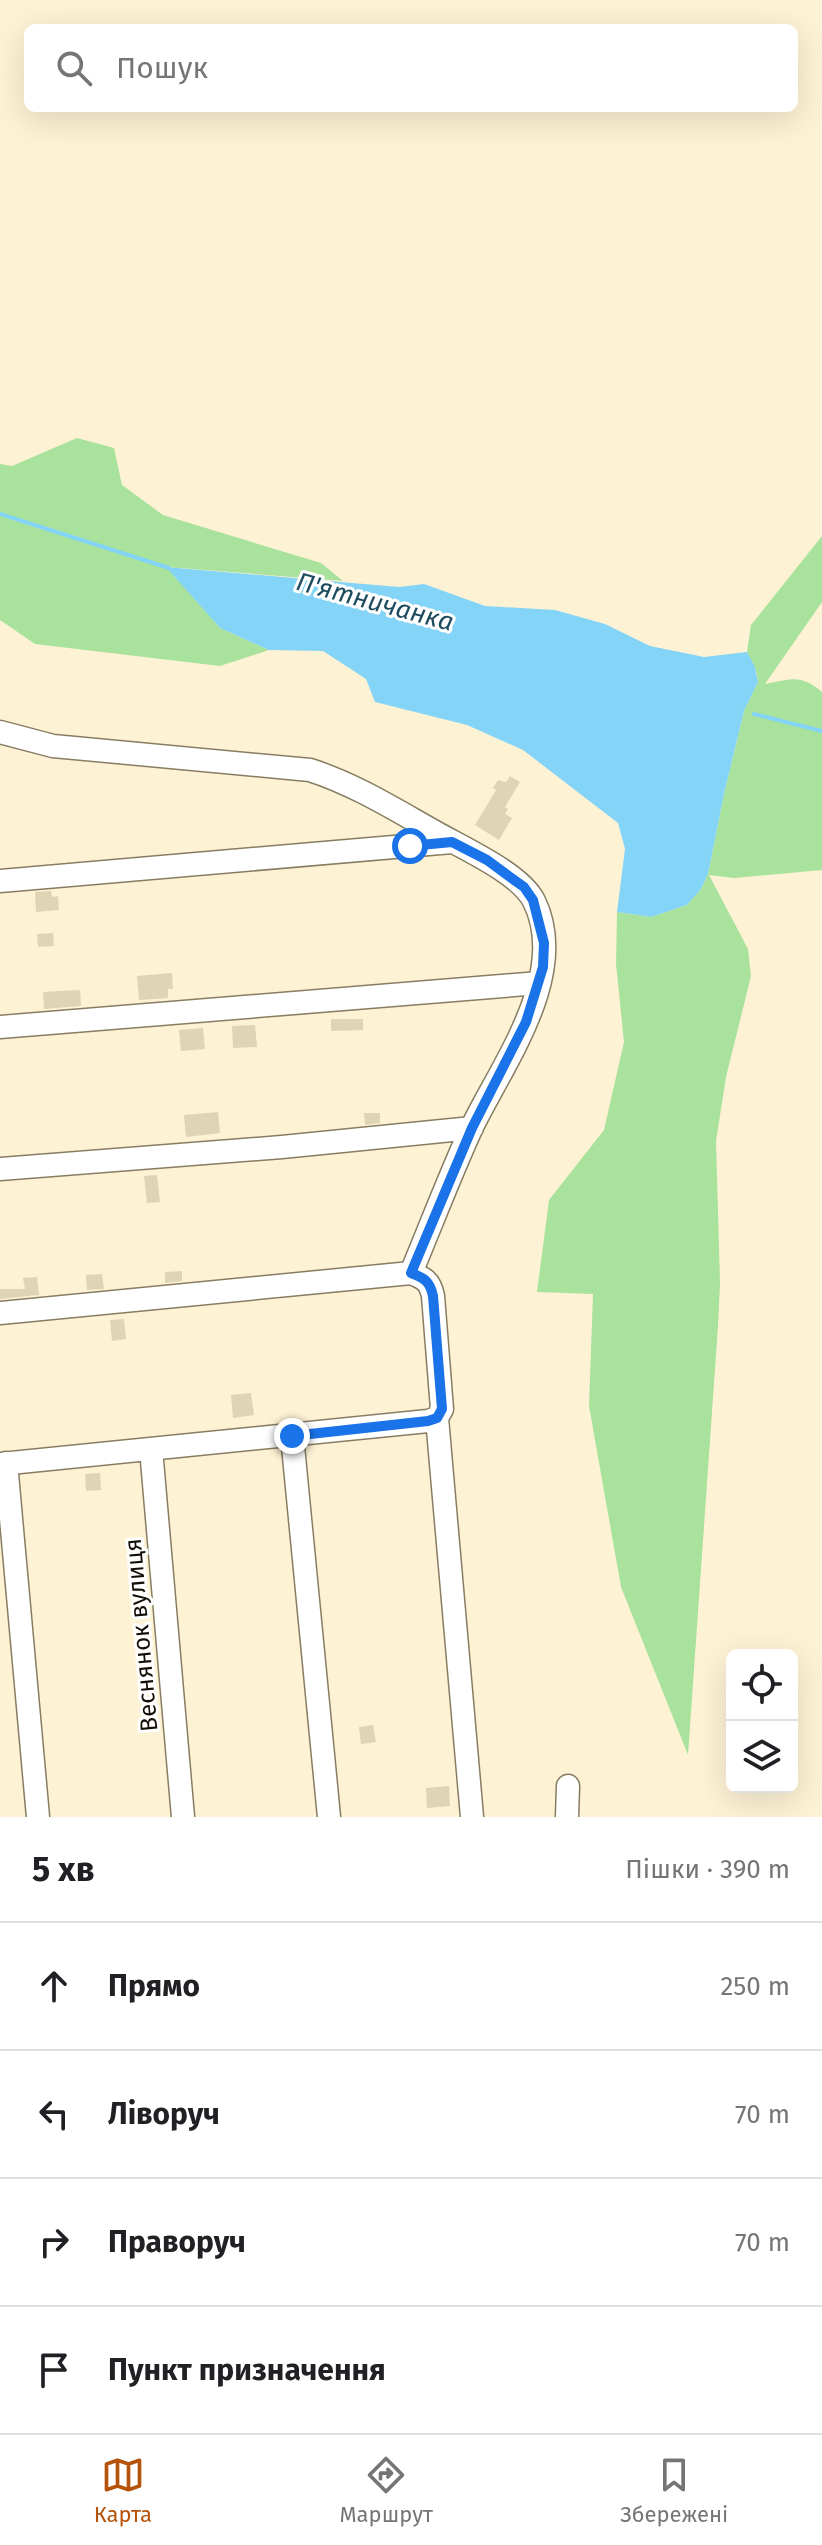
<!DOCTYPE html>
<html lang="uk">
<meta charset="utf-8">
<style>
:root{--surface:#fff;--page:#f6f6f6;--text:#202124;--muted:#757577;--line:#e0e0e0;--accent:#b45309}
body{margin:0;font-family:"Fira Sans",sans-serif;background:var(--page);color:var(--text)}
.controls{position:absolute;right:24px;bottom:24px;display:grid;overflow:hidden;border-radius:12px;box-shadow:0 8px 32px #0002}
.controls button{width:72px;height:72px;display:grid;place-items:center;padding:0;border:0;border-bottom:2px solid var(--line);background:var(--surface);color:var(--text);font:40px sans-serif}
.stop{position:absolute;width:24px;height:24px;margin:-18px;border:6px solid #1a73e8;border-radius:50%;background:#fff}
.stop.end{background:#1a73e8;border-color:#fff;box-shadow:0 2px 8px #0008}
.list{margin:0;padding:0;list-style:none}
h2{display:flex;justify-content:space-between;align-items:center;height:104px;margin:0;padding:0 32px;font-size:34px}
h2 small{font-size:26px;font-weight:400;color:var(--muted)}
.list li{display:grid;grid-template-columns:52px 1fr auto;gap:24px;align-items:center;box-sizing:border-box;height:128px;padding:0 32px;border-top:2px solid var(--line)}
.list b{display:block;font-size:30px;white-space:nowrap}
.list em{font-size:26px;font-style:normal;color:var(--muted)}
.icon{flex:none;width:44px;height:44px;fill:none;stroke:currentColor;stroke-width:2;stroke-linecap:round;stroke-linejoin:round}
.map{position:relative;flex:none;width:822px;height:1817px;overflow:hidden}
.search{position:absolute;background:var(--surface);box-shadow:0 8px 32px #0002;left:24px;right:24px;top:24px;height:88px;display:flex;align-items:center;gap:20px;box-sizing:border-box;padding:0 28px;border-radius:12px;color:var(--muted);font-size:30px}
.sheet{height:616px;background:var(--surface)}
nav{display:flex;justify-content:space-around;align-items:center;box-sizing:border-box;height:112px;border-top:2px solid var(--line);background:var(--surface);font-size:22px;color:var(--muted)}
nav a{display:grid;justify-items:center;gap:4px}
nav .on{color:var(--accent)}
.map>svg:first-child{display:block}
.green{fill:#a9e29c}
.water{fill:#84d4f8}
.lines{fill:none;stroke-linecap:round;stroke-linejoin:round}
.stream{stroke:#84d4f8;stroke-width:4}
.building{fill:#ded4b6}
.minor-casing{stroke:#877d62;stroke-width:25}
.minor{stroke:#fff;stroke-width:22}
.route{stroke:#1a73e8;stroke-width:10}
.labels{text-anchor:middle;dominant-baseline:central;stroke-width:6;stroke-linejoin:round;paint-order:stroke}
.street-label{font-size:24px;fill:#120e05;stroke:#fff}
.water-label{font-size:26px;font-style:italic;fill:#1d4b5e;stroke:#fff}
</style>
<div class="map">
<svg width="822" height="1817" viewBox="0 0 822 1817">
<rect width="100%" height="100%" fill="#fdf2d4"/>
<path class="green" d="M77 438 114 448 122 485 163 515 321 563 343 581 167 567 220 628 269 650 220 666 35 644 0 620V464L12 466Z
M822 536V602L765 684C791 680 799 673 822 692V870L734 878 709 875 748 949 751 976 726 1077 716 1141 720 1283 718 1326 688 1755 621 1587 589 1406 593 1294 537 1292 549 1200 604 1130 624 1042 616 964 617 912 651 917 687 905 701 889 708 874 724 794 744 711 758 682 756 670 747 652 751 625Z"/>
<path class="water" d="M166 567 399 587 424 584 485 606 555 610 605 624 650 646 704 657 747 652 755 667 758 682 744 711 724 794 708 874 701 889 687 905 651 917 617 912 625 849 618 823 523 750 467 725 375 702 366 679 323 651 269 650 220 628Z"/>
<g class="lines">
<path class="stream" d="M0 514 169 568
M754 714 822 731"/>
</g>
<path class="building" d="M510 776 520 782 505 807 508 809 505 814 512 818 499 840 475 825 496 790 493 788 498 780 506 782Z
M51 891 52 897 58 896 59 910 36 912 35 892Z
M53 933 54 946 38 947 37 934Z
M172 973 173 989H168V998L139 1000 137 976Z
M80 990 81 1006 44 1009 43 992Z
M331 1019H363V1030L331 1031Z
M255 1025 257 1047 233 1048 232 1026Z
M203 1028 205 1049 181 1051 179 1030Z
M218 1112 220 1133 186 1137 184 1115Z
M364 1113H380V1123L365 1125Z
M157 1175 160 1202 147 1203 144 1176Z
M182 1271V1281L165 1283V1272Z
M102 1274 104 1289 87 1290 86 1275Z
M37 1277 39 1295 0 1299V1289H25L23 1278Z
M124 1319 126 1339 112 1341 110 1320Z
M251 1393 254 1415 233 1418 231 1395Z
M100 1473 101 1490 86 1491 85 1474Z
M373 1725 376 1742 361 1744 359 1727Z
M449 1786 450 1806 427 1808 426 1788Z"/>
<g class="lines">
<g class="minor-casing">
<path id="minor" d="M0 732 53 746 310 770C354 784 394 809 435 832 461 847 520 873 534 901 570 974 503 1063 472 1127 450 1175 431 1225 411 1273 424 1278 430 1281 433 1296L442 1409 437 1418 428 1421 0 1464
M0 881 452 842
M0 1027 539 983
M0 1169 282 1147 472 1128
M0 1313 411 1273
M437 1418 472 1817
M292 1436 329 1817
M151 1449 183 1817
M6 1463 38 1817
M567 1817 568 1786"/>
</g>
<use href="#minor" class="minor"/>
</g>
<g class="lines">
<path class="route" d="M292 1436 428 1421 437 1418 442 1409 433 1296C430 1281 424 1278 411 1273L472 1128 526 1022 543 967 544 943 533 900 524 887 510 877 487 860 452 842 410 846"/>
</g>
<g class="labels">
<g class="street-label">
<text transform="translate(141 1635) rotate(-95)">Веснянок вулиця</text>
</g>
<g class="water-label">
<text transform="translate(375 602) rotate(15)">П'ятничанка</text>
</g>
</g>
</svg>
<div class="controls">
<button><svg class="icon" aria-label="locate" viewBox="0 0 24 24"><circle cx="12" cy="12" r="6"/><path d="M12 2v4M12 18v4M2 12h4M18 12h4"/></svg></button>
<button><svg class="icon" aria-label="layers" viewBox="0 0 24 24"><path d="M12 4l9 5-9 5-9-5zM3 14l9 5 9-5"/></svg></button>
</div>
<div class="stop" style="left:410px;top:846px"></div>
<div class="stop end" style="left:292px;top:1436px"></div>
<div class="search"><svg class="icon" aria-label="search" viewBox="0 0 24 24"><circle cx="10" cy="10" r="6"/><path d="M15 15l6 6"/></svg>Пошук</div>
</div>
<section class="sheet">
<h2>5 хв<small>Пішки · 390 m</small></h2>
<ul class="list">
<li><svg class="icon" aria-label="ahead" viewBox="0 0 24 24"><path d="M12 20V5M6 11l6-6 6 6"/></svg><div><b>Прямо</b></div><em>250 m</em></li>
<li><svg class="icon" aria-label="left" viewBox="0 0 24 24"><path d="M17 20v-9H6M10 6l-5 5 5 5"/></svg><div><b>Ліворуч</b></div><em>70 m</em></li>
<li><svg class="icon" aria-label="right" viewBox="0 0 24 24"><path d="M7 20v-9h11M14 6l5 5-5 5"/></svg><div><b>Праворуч</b></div><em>70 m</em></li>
<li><svg class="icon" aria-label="arrive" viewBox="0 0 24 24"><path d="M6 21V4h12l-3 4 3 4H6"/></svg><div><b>Пункт призначення</b></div></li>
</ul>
</section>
<nav>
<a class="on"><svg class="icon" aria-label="map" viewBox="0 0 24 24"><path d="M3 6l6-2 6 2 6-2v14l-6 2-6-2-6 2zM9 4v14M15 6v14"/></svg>Карта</a>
<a><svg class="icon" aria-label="directions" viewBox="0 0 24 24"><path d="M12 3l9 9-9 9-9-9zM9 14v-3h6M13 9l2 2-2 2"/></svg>Маршрут</a>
<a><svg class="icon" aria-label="saved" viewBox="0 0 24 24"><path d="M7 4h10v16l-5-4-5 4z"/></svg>Збережені</a>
</nav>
